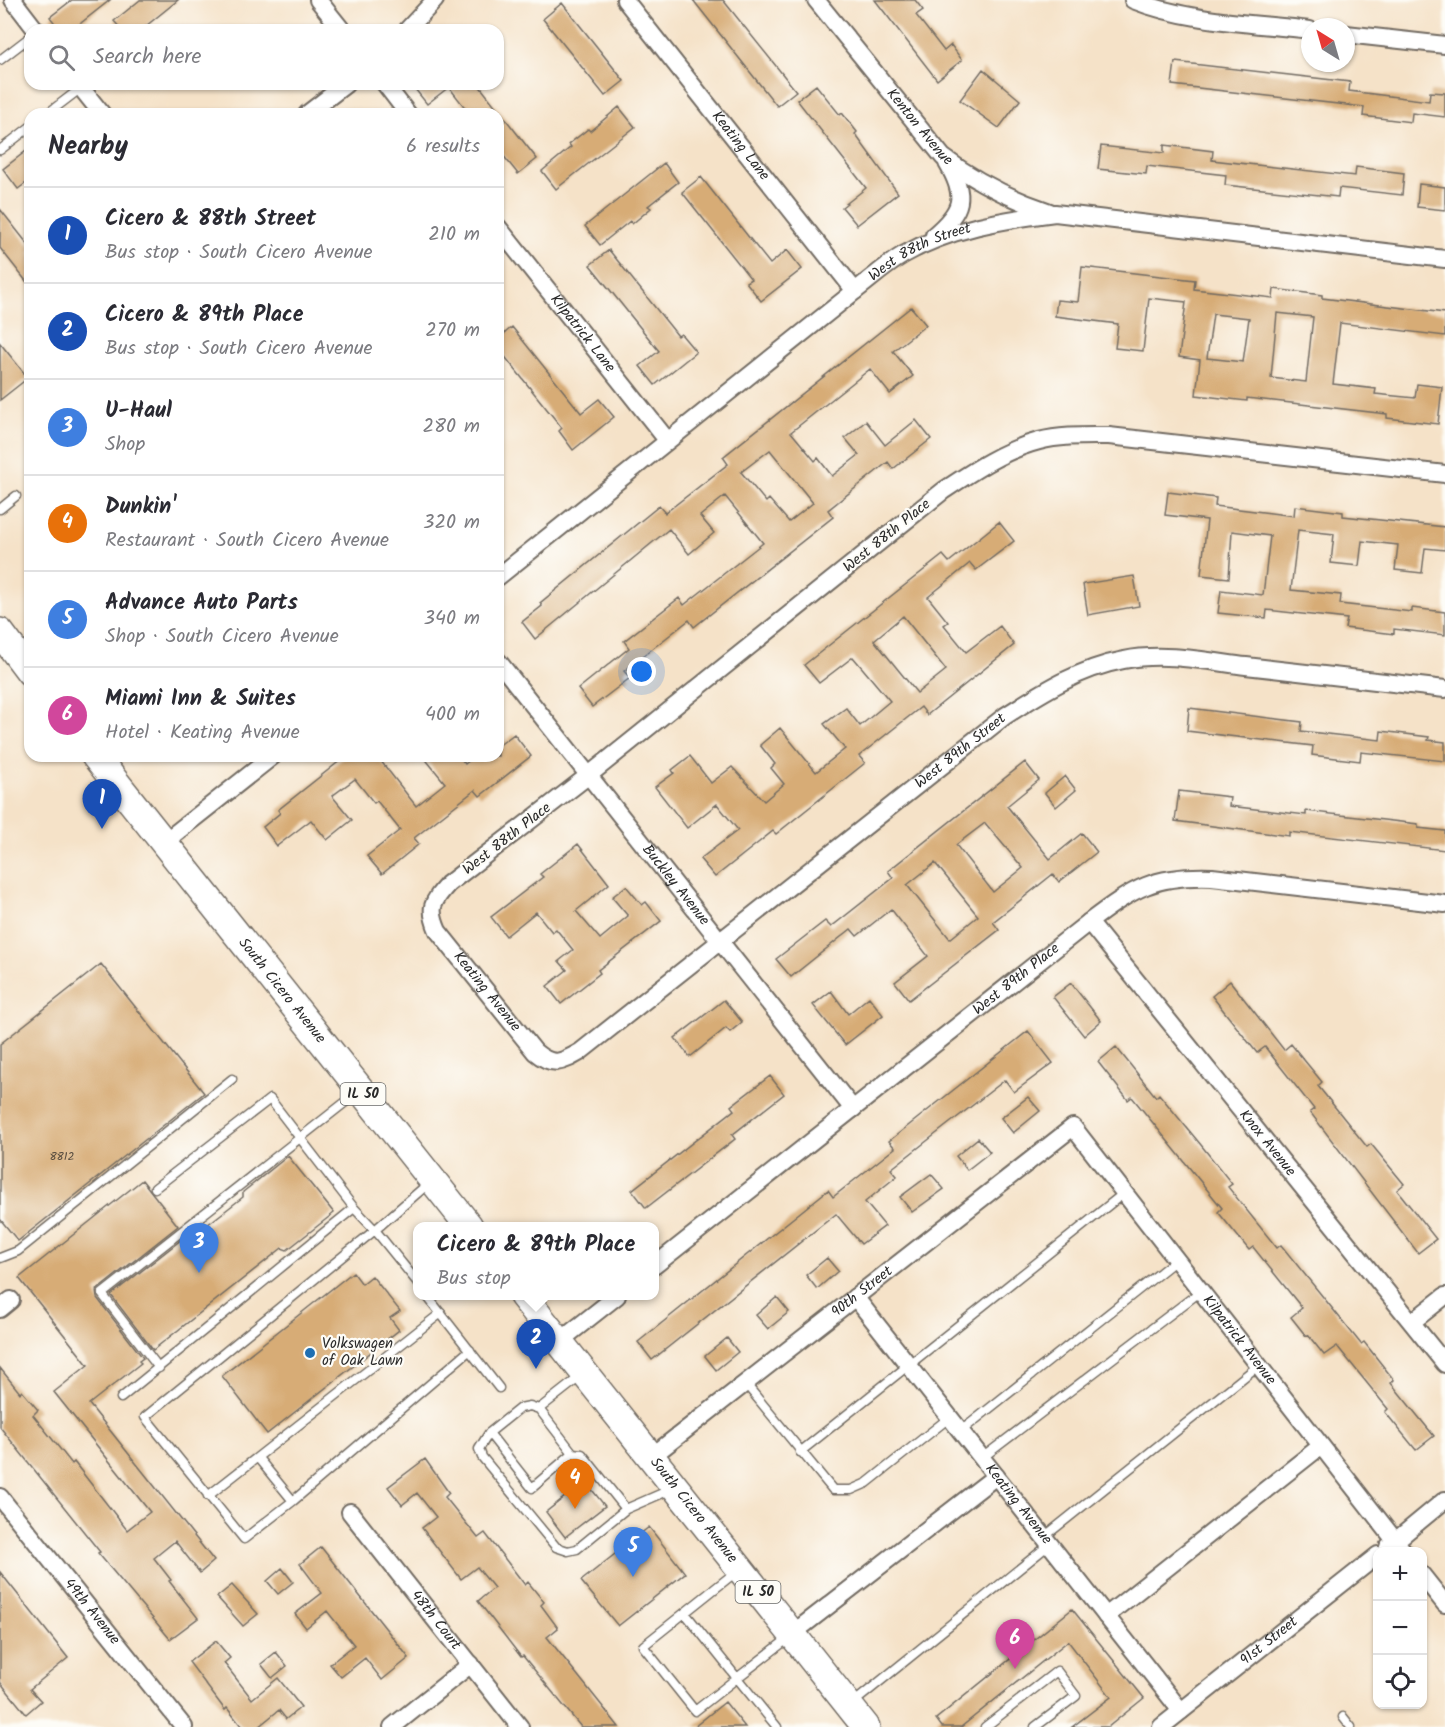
<!DOCTYPE html>
<meta charset="utf-8">
<style>
:root{--surface:#fff;--page:#f7f7f7;--text:#2b2b33;--muted:#7c7c81;--line:#e1e1e2;--accent:#b45309}
body{margin:0;font-family:Kalam,sans-serif;background:var(--page);color:var(--text)}
.controls{position:absolute;right:18px;bottom:18px;display:grid;overflow:hidden;border-radius:12px;box-shadow:0 2px 4px #0004}
.controls button{width:54px;height:54px;display:grid;place-items:center;padding:0;border:0;border-bottom:2px solid var(--line);background:var(--surface);color:var(--text);font:30px sans-serif}
.compass{position:absolute;left:1301px;top:18px;width:54px;height:54px;border-radius:50%;background:var(--surface);box-shadow:0 2px 4px #0004;rotate:323deg}
.you{position:absolute;left:642px;top:672px;width:21px;height:21px;margin:-15px;border:4px solid #fff;border-radius:50%;background:#1a73e8;box-shadow:0 0 0 9px #1a73e833}
.badge{display:grid;place-items:center;width:39px;height:39px;border-radius:50%;background:var(--accent);color:#fff;font-size:20px;font-weight:700}
.pin{position:absolute;translate:-50% -50px;filter:drop-shadow(0 2px 3px #0008)}
.pin::after{content:'';position:absolute;top:32px;width:21px;height:18px;background:inherit;clip-path:polygon(0 0,100% 0,50% 100%)}
.popup{position:absolute;left:413px;top:1222px;width:246px;height:78px;box-sizing:border-box;display:grid;place-content:center;border-radius:12px;background:var(--surface);filter:drop-shadow(0 2px 4px #0005);font-size:20px;white-space:nowrap;color:var(--muted)}
.popup b{font-size:22px;color:var(--text)}
.popup::after{content:'';position:absolute;left:50%;top:100%;margin-left:-12px;border:12px solid transparent;border-top-color:var(--surface)}
.list{margin:0;padding:0;list-style:none}
h2{display:flex;justify-content:space-between;align-items:center;height:78px;margin:0;padding:0 24px;font-size:26px}
h2 small{font-size:20px;font-weight:400;color:var(--muted)}
.list li{display:grid;grid-template-columns:39px 1fr auto;gap:18px;align-items:center;box-sizing:border-box;height:96px;padding:0 24px;border-top:2px solid var(--line)}
.list b{display:block;font-size:22px;white-space:nowrap}
.list p{margin:0;font-size:20px;white-space:nowrap;color:var(--muted)}
.list em{font-size:20px;font-style:normal;color:var(--muted)}
.icon{flex:none;width:33px;height:33px;fill:none;stroke:currentColor;stroke-width:2;stroke-linecap:round;stroke-linejoin:round}
.map{position:relative;flex:none;width:1445px;height:1727px;overflow:hidden}
.search{position:absolute;background:var(--surface);box-shadow:0 2px 4px #0004;left:24px;top:24px;width:480px;height:66px;display:flex;align-items:center;gap:15px;box-sizing:border-box;padding:0 21px;border-radius:18px;color:var(--muted);font-size:22px}
.panel{position:absolute;background:var(--surface);box-shadow:0 2px 4px #0004;left:24px;top:108px;width:480px;height:654px;border-radius:18px}
.map>svg:first-child{display:block}
.building{fill:#d7ac76;fill-rule:evenodd}
.lines{fill:none;stroke-linecap:round;stroke-linejoin:round}
.service-casing{stroke:#726b62;stroke-width:11}
.minor-casing{stroke:#726b62;stroke-width:20}
.primary-casing{stroke:#726b62;stroke-width:30}
.service{stroke:#fff;stroke-width:8}
.minor{stroke:#fff;stroke-width:16}
.primary{stroke:#fff;stroke-width:27}
.poi-dot{fill:#1f6fb2;stroke:#fdfcf7;stroke-width:2}
.labels{text-anchor:middle;dominant-baseline:central;stroke-width:4.5;stroke-linejoin:round;paint-order:stroke}
.number-label{font-size:12px;fill:#564b3e}
.shield{fill:#fdfcf7;stroke:#6a6a68;stroke-width:1.5}
.shield-label{font-size:14px;font-weight:bold;fill:#2b2b2b}
.street-label{font-size:15px;fill:#2b2b2b;stroke:#fdfcf7}
.poi-label{font-size:15px;fill:#2b2b2b;stroke:#fdfcf7;text-anchor:start}
</style>
<div class="map">
<svg width="1445" height="1727" viewBox="0 0 1445 1727">
<rect width="100%" height="100%" fill="#fdfcf7"/>
<filter id="ink" filterUnits="userSpaceOnUse"><feTurbulence type="fractalNoise" baseFrequency=".0167" numOctaves="2"/><feDisplacementMap in="SourceGraphic" scale="12" xChannelSelector="R" yChannelSelector="G"/><feConvolveMatrix kernelMatrix="1 2 1 2 8 2 1 2 1" color-interpolation-filters="sRGB"/></filter>
<filter id="wash" filterUnits="userSpaceOnUse"><feTurbulence type="fractalNoise" baseFrequency=".008" numOctaves="4" result="noise"/><feDisplacementMap in="SourceGraphic" scale="24" xChannelSelector="R" yChannelSelector="G"/><feGaussianBlur stdDeviation="1.35" result="paint"/><feColorMatrix in="noise" values="0 0 0 0 0 0 0 0 0 0 0 0 0 0 0 0 0 1.4 0 .05"/><feComposite in="paint" operator="in"/></filter>
<g filter="url(#wash)">
<rect width="100%" height="100%" fill="#f5e2c8"/>
<g id="blocks">
<path class="building" d="M72 0H110L72 30H60L50 17Z
M140 0H178L141 30H122L114 21Z
M693 0H723L796 91 777 106Z
M875 0H915L923 10 916 15 944 51 951 45 962 60 937 80Z
M562 3 624 81 605 96 543 19Z
M1175 62 1350 82 1349 91 1429 101 1430 92 1445 93V117L1412 113 1411 122 1363 116 1364 107 1172 85Z
M983 69 1020 100 999 128 960 100Z
M411 84H478L537 159 518 174 498 149V114H470L449 87 427 104Z
M816 85 840 115 842 113 857 132 855 134 898 193 857 225 842 207 866 188 797 100Z
M619 107 635 127 556 189 542 171 571 147 569 144 588 129 590 131Z
M1164 145 1213 151 1212 160 1355 176 1356 167 1404 173 1402 195 1339 188 1338 197 1225 185 1226 175 1147 166 1146 174 1098 169 1101 146 1164 153Z
M30 148V180L18 189 3 169Z
M664 163 678 182 648 206 651 208 632 224 630 221 600 245 585 226Z
M701 177 770 264 787 250 802 269 761 301 746 282 751 279 682 192Z
M1419 184 1445 187V210L1417 207Z
M0 209 30 247V286L0 248Z
M609 250 678 336 681 334 696 352 655 385 640 366 659 351 590 265Z
M1082 267 1195 280 1194 289 1273 298 1274 289 1322 295V298L1445 313V336L1340 323 1333 384 1376 389 1375 394 1415 398 1417 384 1442 387 1438 424 1387 418V414L1247 398V401L1196 395 1200 360 1179 357 1186 302 1149 298 1143 351 1115 348 1118 324 1055 316 1057 300 1078 302ZM1277 313 1313 317 1306 382 1271 378ZM1213 314 1249 318 1243 362 1207 358Z
M911 307 926 325 893 351 913 376 890 394 870 369 791 432 815 461 818 458 832 476 859 455 845 438 866 421 885 445 916 420 931 439 893 469 888 462 828 510 833 517 694 627 689 620 624 671 630 678 592 707 578 689 629 648 624 641 679 598 684 605 763 543 725 496 700 516 714 533 689 554 669 529 535 639 522 622 542 606 540 603 659 506 665 513 728 464 723 457ZM770 450 813 503 789 522 769 499 766 502 741 472Z
M512 327 581 413 599 399 614 417 573 450 559 431 562 428 498 348V339Z
M0 343 28 378 0 400Z
M1168 492 1216 498 1215 506 1294 516 1295 506 1343 512V516L1445 527V550L1425 548 1422 573 1395 570 1398 545 1362 541 1359 566 1331 563 1334 534 1298 530 1291 590 1341 595 1340 604 1412 612V608L1445 612V635L1394 629V634L1345 628 1347 619 1267 610 1266 618 1218 613 1221 590 1263 595 1270 536 1232 531 1229 578 1201 575 1207 520 1165 515Z
M999 522 1014 541 976 570 970 563 928 597 948 622 944 625 966 652 1000 626 1014 645 927 715 921 707 859 756 865 763 776 834 773 831 715 877 700 859 738 830 717 804 687 828 655 787 674 773 672 770 690 756 711 783 732 767 764 801 784 784 771 768 775 764 760 745 780 728 816 772 845 749 824 724 846 708 860 726 890 701 853 657 819 683 804 665 943 555 949 562ZM903 616 946 670 917 693 874 640Z
M1134 576 1139 606 1088 615 1083 584Z
M1189 708 1302 722 1301 731 1380 740 1381 731 1429 737 1428 740 1445 742V761L1361 752 1360 761 1312 755 1313 746 1187 731Z
M514 734 531 756 480 796 475 790 414 838 419 844 382 874 367 856 400 830 377 801 374 803 355 779 332 796 352 820 327 840 311 820 277 846 263 827 280 813 278 810 346 756H377L416 806 445 783 423 756H459L465 764 475 756H498V746Z
M1025 762 1039 780 1007 806 1050 859 1082 833 1097 852 1059 882 1053 874 993 922 999 930 909 1000 895 982 928 956 891 909 857 936 851 929 791 977 776 959 825 921 831 927 893 878 888 871ZM985 823 1023 868 993 892 956 845ZM935 863 978 916 950 939 907 885Z
M1065 776 1076 790 1056 807 1045 793Z
M1179 791 1230 797 1229 806 1306 815V811L1418 824V828L1445 831V850L1289 832V836L1175 821Z
M578 844 609 884 576 911 600 939 628 916 612 897 626 886 642 905 646 902 661 921 598 970 600 973 561 1004 547 986 567 970 559 961 573 950 556 929 552 932 536 912 506 936 491 917 543 877 540 874Z
M101 964 204 1093 18 1241 0 1219V1044Z
M1230 981 1284 1050 1291 1044 1322 1082 1318 1086 1367 1147 1371 1144 1404 1184 1397 1190 1436 1239 1418 1253 1310 1112 1314 1109 1265 1047 1257 1053 1212 996Z
M1071 983 1101 1021 1084 1036 1053 997Z
M831 991 848 1014 869 997 883 1015 845 1045 813 1005Z
M724 1000 742 1022 730 1032 726 1028 690 1057 675 1038Z
M1028 1031 1053 1063 1014 1092 1005 1080 891 1169 897 1176 865 1202 885 1226 861 1244 836 1214 652 1360 638 1342 828 1190 833 1197 895 1148 889 1141Z
M1116 1047 1156 1097 1159 1094 1201 1145 1232 1184 1228 1187 1277 1248 1281 1245 1361 1344 1364 1342 1394 1380 1391 1383 1434 1436 1416 1450 1385 1412 1388 1409 1337 1346 1324 1355 1308 1335 1306 1336 1291 1317 1302 1308 1253 1247 1249 1250 1218 1212 1222 1208 1132 1097 1128 1100 1098 1062Z
M770 1076 784 1094 732 1135 735 1139 646 1208 632 1190 734 1110 731 1106Z
M1028 1097 1040 1111 1013 1133 1001 1118Z
M978 1138 990 1152 967 1170 956 1156Z
M288 1156 334 1213 287 1250 282 1248 153 1350 111 1295 186 1236 189 1239 243 1197V1192Z
M931 1174 944 1189 912 1212 900 1197Z
M142 1180 178 1226 96 1291 97 1298 143 1358 139 1361 141 1363 89 1404 214 1561 200 1573 175 1541 154 1558 171 1580 169 1581 198 1618 170 1639 113 1571 98 1553 100 1552 0 1427V1368L20 1393 22 1391 38 1410 33 1415 72 1464 74 1462 127 1530 150 1512 54 1392 88 1365 19 1278Z
M827 1258 838 1271 817 1289 806 1275Z
M353 1272 362 1284 372 1276 400 1311 390 1318 399 1330 267 1434 222 1376Z
M777 1297 789 1312 768 1329 756 1315Z
M727 1338 738 1352 716 1370 705 1356Z
M425 1459 449 1493 445 1497 478 1538 485 1533 525 1585 528 1582 544 1602 541 1605 558 1628 547 1637 619 1727H581L523 1656 521 1657 478 1601 494 1588 477 1567 461 1579 422 1528 436 1517 417 1493 402 1505 388 1487Z
M585 1481 605 1506 565 1537 546 1512Z
M649 1527 685 1573 618 1626 581 1581Z
M321 1547 409 1658 382 1680 365 1658 341 1677 330 1664 354 1645 327 1611 306 1628 295 1614 322 1593 300 1564Z
M282 1568 293 1582 278 1594 267 1581Z
M0 1572 68 1658 30 1689 41 1701 26 1714 0 1682Z
M232 1585 258 1614 243 1626 217 1597Z
M1072 1609 1144 1698 1108 1727H1072L1111 1697 1068 1641 961 1727H942L936 1719Z
M216 1641 230 1658 224 1663 252 1699 278 1678 301 1707 286 1719 279 1710 258 1727H242L227 1708 225 1710 189 1662Z
M276 1652 287 1666 272 1678 261 1664Z
M725 1702 745 1727H694Z"/>
</g>
</g>
<g filter="url(#ink)">
<use href="#blocks" fill-opacity="0" stroke="#726b62" stroke-width="1.5"/>
<g class="lines">
<g class="service-casing">
<path id="service" d="M0 60 30 37
M47 114 81 88
M0 150 30 127
M0 509 16 496
M429 1183 375 1230 145 1417 244 1539 293 1501 470 1350
M155 1188 270 1099 354 1208 375 1230 418 1283
M0 1258 18 1251 232 1079
M427 1296 499 1388
M159 1368 102 1294 357 1093
M745 1383 833 1490H851L867 1483 950 1417
M121 1398 354 1208
M530 1406 539 1409 573 1453 532 1488 489 1433 520 1408Z
M539 1409 581 1376
M961 1431 1176 1260
M489 1433 479 1449 482 1457 556 1547 568 1551 577 1549 626 1509 672 1489
M800 1452 1124 1193
M573 1453 582 1454 626 1509
M258 1458 293 1501
M982 1458 1201 1291
M208 1496 441 1313
M1044 1537 1259 1365
M685 1613 737 1678 695 1711 643 1646 737 1571
M852 1704 1050 1544
M1343 1717 1351 1727
M777 1727 737 1678 790 1637
M985 1727 1057 1671 1076 1696 1035 1727"/>
</g>
<g class="minor-casing">
<g id="minor">
<path d="M13 0 36 30"/>
<path d="M318 0 342 30"/>
<path id="s1" d="M625 0 855 291"/>
<path id="s2" d="M816 0 943 157C976 182 1011 199 1050 212"/>
<path d="M1133 0C1188 22 1252 23 1310 30"/>
<path d="M407 30 435 0"/>
<path d="M1346 34 1445 45"/>
<path d="M78 84 102 114"/>
<path d="M385 84 408 114"/>
<path d="M307 114 346 84"/>
<path id="s3" d="M498 227 667 440"/>
<path d="M934 235C963 210 967 197 947 163"/>
<path id="s4" d="M1445 474 1109 436C1086 436 1061 435 1039 441 1004 450 973 471 943 491L589 775 448 884C432 902 428 908 438 931L535 1052C553 1067 561 1063 580 1052L1005 716C1042 692 1080 668 1124 660 1163 652 1206 661 1246 666 1312 674 1379 681 1445 689"/>
<path id="s5" d="M498 577 855 291C871 279 886 265 903 255 950 228 1002 220 1055 213L1445 259"/>
<path id="s6" d="M498 661 853 1109"/>
<path d="M163 843 273 756"/>
<path id="s7" d="M1089 922 1445 1364"/>
<path id="s8" d="M654 1266 1089 922C1134 888 1154 875 1212 877L1445 904"/>
<path id="s9" d="M855 1297 1181 1711"/>
<path d="M0 1309 11 1300"/>
<path d="M1412 1322 1445 1296"/>
<path d="M560 1341 617 1296"/>
<path id="s10" d="M651 1457 1073 1127 1404 1552"/>
<path id="s11" d="M0 1497 184 1727"/>
<path id="s12" d="M350 1512 520 1727"/>
<path d="M1388 1547 1445 1500"/>
<path d="M1422 1575 1445 1604"/>
<path d="M1106 1616 1321 1446"/>
<path d="M792 1634 996 1476"/>
<path d="M392 1727 471 1664"/>
<path id="s13" d="M1161 1727 1378 1555"/>
</g>
</g>
<g class="primary-casing">
<g id="primary">
<path d="M0 632 30 672"/>
<path id="s14" d="M95 756 469 1226"/>
<path id="s15" d="M523 1296 866 1727"/>
</g>
</g>
<use href="#service" class="service"/>
<use href="#minor" class="minor"/>
<use href="#primary" class="primary"/>
</g>
</g>
<circle class="poi-dot" cx="310" cy="1353" r="6"/>
<g class="labels">
<g class="number-label">
<text x="62" y="1156">8812</text>
</g>
<g class="shield">
<rect x="340.5" y="1083" width="45" height="22" rx="4.5"/>
<rect x="735.5" y="1581" width="45" height="22" rx="4.5"/>
</g>
<g class="shield-label">
<text x="363" y="1094">IL 50</text>
<text x="758" y="1592">IL 50</text>
</g>
<g class="street-label">
<text stroke="none"><textPath href="#s2" startOffset="164">Kenton Avenue</textPath></text>
<text stroke="none"><textPath href="#s1" startOffset="186">Keating Lane</textPath></text>
<text stroke="none"><textPath href="#s5" startOffset="534">West 88th Street</textPath></text>
<text stroke="none"><textPath href="#s3" startOffset="136">Kilpatrick Lane</textPath></text>
<text transform="translate(887 536) rotate(-39)">West 88th Place</text>
<text stroke="none"><textPath href="#s4" startOffset="1892">West 89th Street</textPath></text>
<text transform="translate(507 839) rotate(-38)">West 88th Place</text>
<text stroke="none"><textPath href="#s6" startOffset="286">Buckley Avenue</textPath></text>
<text stroke="none"><textPath href="#s8" startOffset="462">West 89th Place</textPath></text>
<text stroke="none"><textPath href="#s4" startOffset="1280">Keating Avenue</textPath></text>
<text stroke="none"><textPath href="#s14" startOffset="300">South Cicero Avenue</textPath></text>
<text stroke="none"><textPath href="#s7" startOffset="284">Knox Avenue</textPath></text>
<text stroke="none"><textPath href="#s10" startOffset="268">90th Street</textPath></text>
<text stroke="none"><textPath href="#s10" startOffset="806">Kilpatrick Avenue</textPath></text>
<text stroke="none"><textPath href="#s9" startOffset="264">Keating Avenue</textPath></text>
<text stroke="none"><textPath href="#s15" startOffset="274">South Cicero Avenue</textPath></text>
<text stroke="none"><textPath href="#s11" startOffset="147">49th Avenue</textPath></text>
<text stroke="none"><textPath href="#s12" startOffset="138">48th Court</textPath></text>
<text stroke="none"><textPath href="#s13" startOffset="138">91st Street</textPath></text>
</g>
<g class="poi-label">
<text x="322" y="1344">Volkswagen<tspan x="322" dy="17">of Oak Lawn</tspan></text>
</g>
</g>
</svg>
<div class="controls">
<button>+</button>
<button>−</button>
<button><svg class="icon" aria-label="locate" viewBox="0 0 24 24"><circle cx="12" cy="12" r="6"/><path d="M12 2v4M12 18v4M2 12h4M18 12h4"/></svg></button>
</div>
<svg class="compass" viewBox="-18 -18 36 36"><path d="M0-13l5 13h-10z" fill="#e53935"/><path d="M0 13l5-13h-10z" fill="#7c7c81"/></svg>
<div class="you"></div>
<div class="pin badge" style="left:102px;top:829px;background:#1a4fb4">1</div>
<div class="pin badge" style="left:536px;top:1369px;background:#1a4fb4">2</div>
<div class="popup"><b>Cicero &amp; 89th Place</b>Bus stop</div>
<div class="pin badge" style="left:199px;top:1273px;background:#3f7fe0">3</div>
<div class="pin badge" style="left:575px;top:1509px;background:#e8710a">4</div>
<div class="pin badge" style="left:633px;top:1577px;background:#3f7fe0">5</div>
<div class="pin badge" style="left:1015px;top:1669px;background:#d1479c">6</div>
<div class="search"><svg class="icon" aria-label="search" viewBox="0 0 24 24"><circle cx="10" cy="10" r="6"/><path d="M15 15l6 6"/></svg>Search here</div>
<section class="panel">
<h2>Nearby<small>6 results</small></h2>
<ul class="list">
<li><span class="badge" style="background:#1a4fb4">1</span><div><b>Cicero &amp; 88th Street</b><p>Bus stop · South Cicero Avenue</p></div><em>210 m</em></li>
<li><span class="badge" style="background:#1a4fb4">2</span><div><b>Cicero &amp; 89th Place</b><p>Bus stop · South Cicero Avenue</p></div><em>270 m</em></li>
<li><span class="badge" style="background:#3f7fe0">3</span><div><b>U-Haul</b><p>Shop</p></div><em>280 m</em></li>
<li><span class="badge" style="background:#e8710a">4</span><div><b>Dunkin'</b><p>Restaurant · South Cicero Avenue</p></div><em>320 m</em></li>
<li><span class="badge" style="background:#3f7fe0">5</span><div><b>Advance Auto Parts</b><p>Shop · South Cicero Avenue</p></div><em>340 m</em></li>
<li><span class="badge" style="background:#d1479c">6</span><div><b>Miami Inn &amp; Suites</b><p>Hotel · Keating Avenue</p></div><em>400 m</em></li>
</ul>
</section>
</div>
